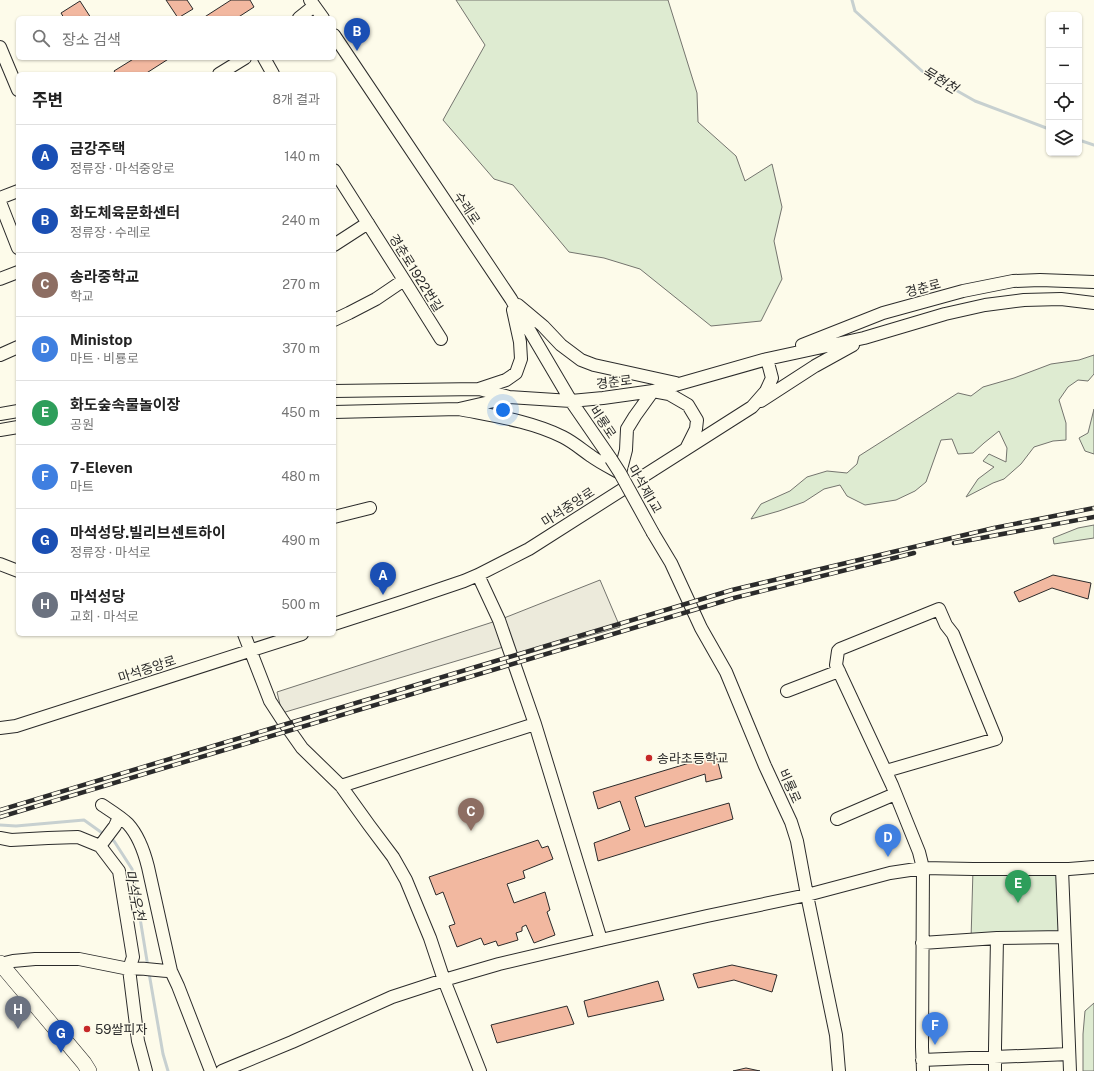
<!DOCTYPE html>
<html lang="ko">
<meta charset="utf-8">
<style>
:root{--surface:#fff;--page:#f6f6f6;--text:#222;--muted:#767676;--line:#e0e0e0;--accent:#c62828}
body{margin:0;font-family:"Public Sans","Noto Sans KR",sans-serif;background:var(--page);color:var(--text)}
.controls{position:absolute;right:12px;top:12px;display:grid;overflow:hidden;border-radius:6px;box-shadow:0 1px 3px #0004}
.controls button{width:36px;height:36px;display:grid;place-items:center;padding:0;border:0;border-bottom:1px solid var(--line);background:var(--surface);color:var(--text);font:20px sans-serif}
.you{position:absolute;left:503px;top:410px;width:14px;height:14px;margin:-10px;border:3px solid #fff;border-radius:50%;background:#1a73e8;box-shadow:0 0 0 6px #1a73e833}
.badge{display:grid;place-items:center;width:26px;height:26px;border-radius:50%;background:var(--accent);color:#fff;font-size:13px;font-weight:700}
.pin{position:absolute;translate:-50% -33px;filter:drop-shadow(0 1px 2px #0008)}
.pin::after{content:'';position:absolute;top:21px;width:14px;height:12px;background:inherit;clip-path:polygon(0 0,100% 0,50% 100%)}
.list{margin:0;padding:0;list-style:none}
h2{display:flex;justify-content:space-between;align-items:center;height:52px;margin:0;padding:0 16px;font-size:17px}
h2 small{font-size:13px;font-weight:400;color:var(--muted)}
.list li{display:grid;grid-template-columns:26px 1fr auto;gap:12px;align-items:center;box-sizing:border-box;height:64px;padding:0 16px;border-top:1px solid var(--line)}
.list b{display:block;font-size:15px;white-space:nowrap}
.list p{margin:0;font-size:13px;white-space:nowrap;color:var(--muted)}
.list em{font-size:13px;font-style:normal;color:var(--muted)}
.icon{flex:none;width:22px;height:22px;fill:none;stroke:currentColor;stroke-width:2;stroke-linecap:round;stroke-linejoin:round}
.map{position:relative;flex:none;width:1094px;height:1071px;overflow:hidden}
.search{position:absolute;background:var(--surface);box-shadow:0 1px 3px #0004;left:16px;top:16px;width:320px;height:44px;display:flex;align-items:center;gap:10px;box-sizing:border-box;padding:0 14px;border-radius:6px;color:var(--muted);font-size:15px}
.panel{position:absolute;background:var(--surface);box-shadow:0 1px 3px #0004;left:16px;top:72px;width:320px;height:564px;border-radius:6px}
.map>svg:first-child{display:block}
.green{fill:#deebd1;stroke:#74746e}
.parking{fill:#eceadb;stroke:#74746e}
.lines{fill:none;stroke-linecap:round;stroke-linejoin:round}
.stream{stroke:#c7d0d0;stroke-width:3}
.building{fill:#f2b8a0;stroke:#2b2b2b}
.minor-casing{stroke:#2b2b2b;stroke-width:14}
.major-casing{stroke:#2b2b2b;stroke-width:16}
.minor{stroke:#fdfbea;stroke-width:12}
.major{stroke:#fdfbea;stroke-width:15}
.rail-casing{stroke:#2b2b2b;stroke-width:4.5}
.rail{stroke:#fdfbea;stroke-width:3;stroke-dasharray:9;stroke-linecap:butt}
.minor-bridge-casing{stroke:#2b2b2b;stroke-width:14;stroke-linecap:butt}
.minor-bridge{stroke:#fdfbea;stroke-width:12}
.poi-dot{fill:#c62828;stroke:#fdfbea;stroke-width:1.5}
.labels{text-anchor:middle;dominant-baseline:central;stroke-width:3;stroke-linejoin:round;paint-order:stroke}
.street-label{font-size:13px;fill:#2b2b2b;stroke:#fdfbea}
.poi-label{font-size:13px;fill:#2b2b2b;stroke:#fdfbea;text-anchor:start}
.water-label{font-size:14px;font-style:italic;fill:#2b2b2b;stroke:#fdfbea}
</style>
<div class="map">
<svg width="1094" height="1071" viewBox="0 0 1094 1071">
<rect width="100%" height="100%" fill="#fdfbea"/>
<path class="green" d="M456 0H668L697 93 698 122 736 156 745 181 772 164 782 207 774 241 782 279 761 321 711 326 640 269 604 258 569 252 513 185 494 179 443 120 485 45Z
M1094 355V374L1088 381 1078 380 1068 387 1059 400 1066 423V440L1053 441 1034 447 1021 464 1004 479 993 483 966 497 978 479 994 467 983 461 989 454 1006 462 1007 448 999 431 984 443 973 453 958 454 952 439 941 440 926 482 915 491 896 500 865 505 847 496 840 485 824 489 804 502 779 511 751 519 761 504 790 491 807 477 827 471 847 473 857 464 859 456 958 393 971 396 983 387 1014 378 1051 364 1079 360Z
M1094 409V454L1085 451 1079 438 1088 433Z
M1094 525V538L1054 544 1053 538 1078 528Z
M973 869H1062L1064 937 971 940Z
M1094 1003V1071H1083V1034L1085 1011Z"/>
<path class="parking" d="M600 580 620 627 516 657 510 645 282 713 277 692 499 620Z"/>
<g class="lines">
<path class="stream" d="M852 0 855 11 922 71 975 101 1049 129
M1079 140 1094 145
M0 825 16 826 84 820 105 835
M110 838 114 841 132 869 148 967
M149 973 163 1054 168 1071"/>
</g>
<path class="building" d="M166 0H187L193 9 178 18Z
M231 0H250L254 7 237 18H203Z
M80 1 91 18H64L61 13Z
M135 58H170L145 74H116L114 71Z
M1053 575 1091 583 1088 599 1052 588 1019 602 1014 592Z
M716 755 722 778 706 782 705 774 635 797 645 827 729 803 733 819 598 861 594 843 630 830 620 801 598 809 593 792Z
M538 840 542 848 548 846 553 859 523 871 525 878 507 884 514 903 545 892 550 910 547 912 555 935 534 943 526 925 522 927V931L516 933 518 940 498 946 496 941 484 945 481 938 457 947 449 926 455 924 443 892 436 895 429 877Z
M732 965 777 975 772 992 734 980 698 988 693 974Z
M658 981 664 1000 588 1017 584 1001Z
M567 1006 574 1024 497 1043 491 1025Z
M746 1068 760 1071H733Z"/>
<g class="lines">
<g class="minor-casing">
<path id="minor" d="M310 0 323 18
M299 18 314 6
M334 35 511 299 571 401 611 459
M0 47 18 90
M264 58 273 74
M219 74 245 58
M334 170 404 280 441 339
M0 198 18 191
M0 202 18 248
M334 245 368 223
M0 279 18 272
M518 305 543 326 561 345 581 360 594 365 676 383
M334 320 349 313 376 299 404 280
M802 345 883 313 963 291 1013 281 1040 280 1094 282
M0 355 18 347
M479 389 506 380 516 373 521 359 520 342 513 310
M334 391 479 389 509 397 571 401 603 398 653 391 679 384 767 359 864 338 945 314 985 305 1024 300 1061 299 1094 303
M761 401 815 366 853 345
M459 409C494 416 531 421 563 437 573 442 581 449 591 456 599 462 611 468 620 473L626 450 627 429 635 416 653 391 669 394 688 405 697 420 696 429 687 447
M334 412 459 409 507 398
M0 414 18 411
M0 430 18 427
M334 517 370 508
M653 533 671 563 701 628 726 672 765 766 791 822 797 841 807 895 836 1035 839 1071
M0 564 18 571
M478 575 499 620 535 724
M334 624 402 602 464 581 478 575 529 549 752 407 766 391 772 378 767 359
M244 634 270 701 283 721 302 748 341 786 369 825 393 857 406 880 430 938 444 980 480 1071
M787 691 839 671
M0 728 16 726 302 634
M886 771 996 739 953 634 946 625 939 609 840 649 838 651 836 665 892 785 919 852 923 868 922 1047 923 1071
M341 786 535 724 601 940
M102 805C111 811 121 817 128 824 139 836 144 851 148 867L171 971 178 986 211 1071
M837 819 895 794
M0 838 11 840 48 838 78 837 100 846 119 871 133 957 129 969 138 1041 146 1071
M100 846 115 826 119 817
M1062 869 1070 1071
M922 943 997 938 1064 937
M1 964 13 961 35 959H79L129 969C141 967 157 971 171 971
M922 1060 1069 1054
M222 1071 292 1042 392 997 444 980 499 964 601 940 707 916 807 895 890 873 923 868 973 869H1069L1094 867
M995 1071V1048L997 938"/>
</g>
<g class="major-casing">
<path id="major" d="M0 963 84 1063 89 1071"/>
</g>
<use href="#minor" class="minor"/>
<use href="#major" class="major"/>
<g class="rail-casing">
<path id="rail" d="M954 543 1094 517
M0 810 732 590 994 528 1094 508
M0 817 734 598 914 553"/>
</g>
<use href="#rail" class="rail"/>
<g class="minor-bridge-casing">
<path id="minor-bridge" d="M611 459 620 473 653 533"/>
</g>
<use href="#minor-bridge" class="minor-bridge"/>
</g>
<g class="poi-dot">
<circle cx="649" cy="758" r="4"/>
<circle cx="87" cy="1029" r="4"/>
</g>
<g class="labels">
<g class="street-label">
<text transform="translate(467 208) rotate(56)">수레로</text>
<text transform="translate(416 273) rotate(58)">경춘로1922번길</text>
<text transform="translate(923 288) rotate(-15)">경춘로</text>
<text transform="translate(614 382) rotate(-7)">경춘로</text>
<text transform="translate(603 422) rotate(56)">비룡로</text>
<text transform="translate(645 489) rotate(60)">마석제1교</text>
<text transform="translate(568 507) rotate(-33)">마석중앙로</text>
<text transform="translate(147 669) rotate(-18)">마석중앙로</text>
<text transform="translate(790 786) rotate(66)">비룡로</text>
</g>
<g class="poi-label">
<text x="657" y="758">송라초등학교</text>
<text x="95" y="1029">59쌀피자</text>
</g>
<g class="water-label">
<text transform="translate(940 80) rotate(31)">묵현천</text>
<text transform="translate(135 895) rotate(78)">마석우천</text>
</g>
</g>
</svg>
<div class="controls">
<button>+</button>
<button>−</button>
<button><svg class="icon" aria-label="locate" viewBox="0 0 24 24"><circle cx="12" cy="12" r="6"/><path d="M12 2v4M12 18v4M2 12h4M18 12h4"/></svg></button>
<button><svg class="icon" aria-label="layers" viewBox="0 0 24 24"><path d="M12 4l9 5-9 5-9-5zM3 14l9 5 9-5"/></svg></button>
</div>
<div class="you"></div>
<div class="pin badge" style="left:383px;top:595px;background:#1a4fb4">A</div>
<div class="pin badge" style="left:357px;top:51px;background:#1a4fb4">B</div>
<div class="pin badge" style="left:471px;top:831px;background:#8d6e63">C</div>
<div class="pin badge" style="left:888px;top:857px;background:#3f7fe0">D</div>
<div class="pin badge" style="left:1018px;top:903px;background:#2e9e5b">E</div>
<div class="pin badge" style="left:935px;top:1045px;background:#3f7fe0">F</div>
<div class="pin badge" style="left:61px;top:1053px;background:#1a4fb4">G</div>
<div class="pin badge" style="left:18px;top:1029px;background:#6b7280">H</div>
<div class="search"><svg class="icon" aria-label="search" viewBox="0 0 24 24"><circle cx="10" cy="10" r="6"/><path d="M15 15l6 6"/></svg>장소 검색</div>
<section class="panel">
<h2>주변<small>8개 결과</small></h2>
<ul class="list">
<li><span class="badge" style="background:#1a4fb4">A</span><div><b>금강주택</b><p>정류장 · 마석중앙로</p></div><em>140 m</em></li>
<li><span class="badge" style="background:#1a4fb4">B</span><div><b>화도체육문화센터</b><p>정류장 · 수레로</p></div><em>240 m</em></li>
<li><span class="badge" style="background:#8d6e63">C</span><div><b>송라중학교</b><p>학교</p></div><em>270 m</em></li>
<li><span class="badge" style="background:#3f7fe0">D</span><div><b>Ministop</b><p>마트 · 비룡로</p></div><em>370 m</em></li>
<li><span class="badge" style="background:#2e9e5b">E</span><div><b>화도숲속물놀이장</b><p>공원</p></div><em>450 m</em></li>
<li><span class="badge" style="background:#3f7fe0">F</span><div><b>7-Eleven</b><p>마트</p></div><em>480 m</em></li>
<li><span class="badge" style="background:#1a4fb4">G</span><div><b>마석성당.빌리브센트하이</b><p>정류장 · 마석로</p></div><em>490 m</em></li>
<li><span class="badge" style="background:#6b7280">H</span><div><b>마석성당</b><p>교회 · 마석로</p></div><em>500 m</em></li>
</ul>
</section>
</div>
